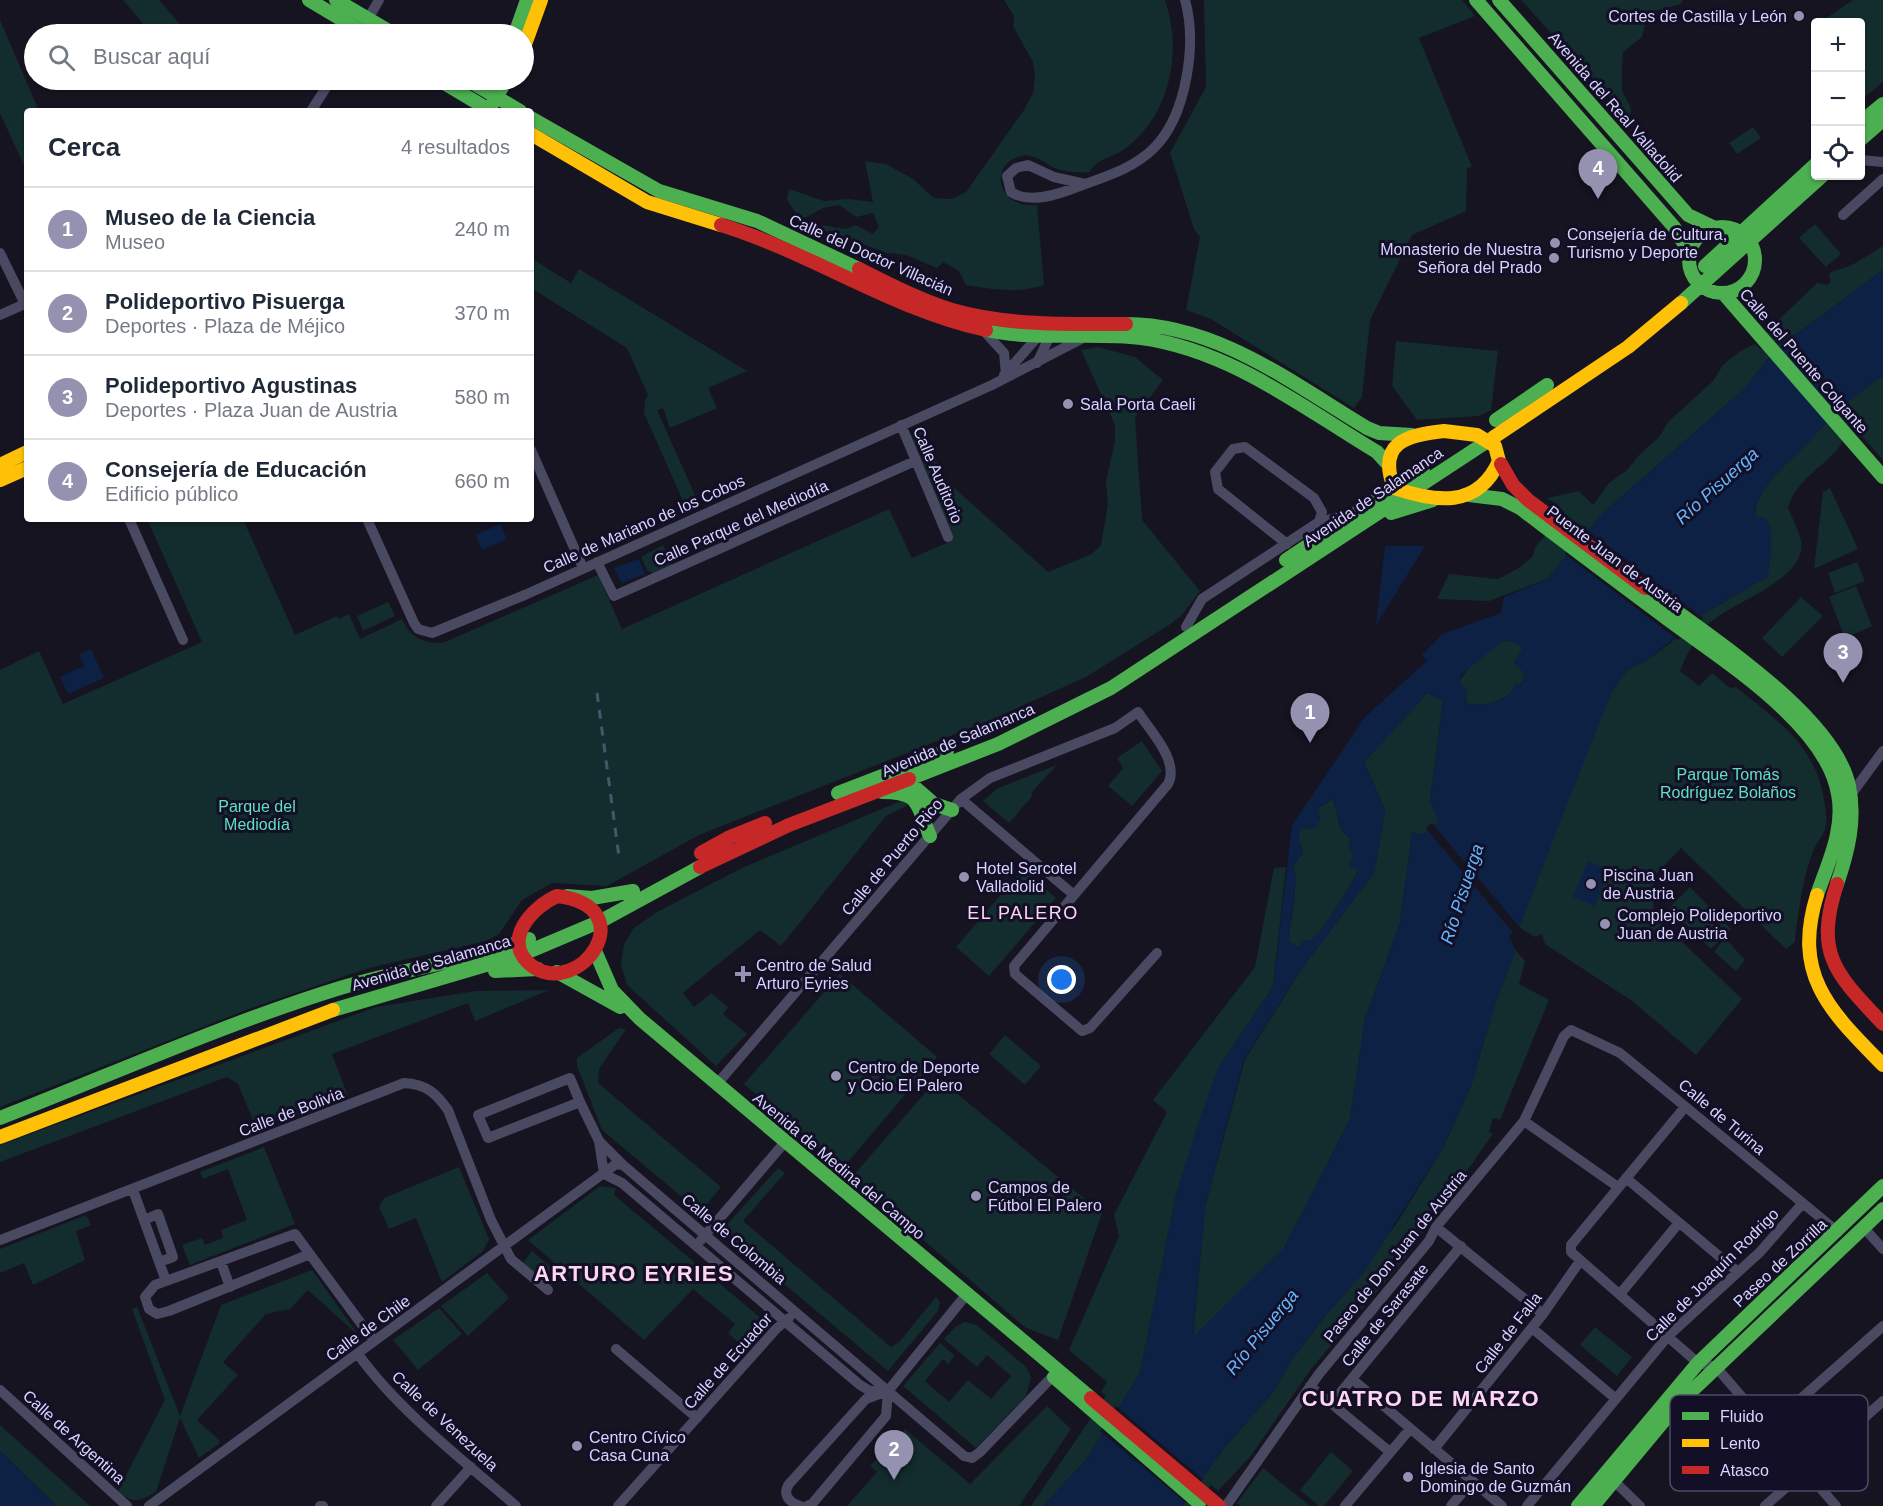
<!DOCTYPE html>
<html lang="es">
<meta charset="utf-8">
<style>
:root{--surface:#fff;--page:#f6f6f7;--text:#1f2937;--muted:#747a83;--line:#e0e1e3;--accent:#9591b1}
body{margin:0;font-family:Arial,sans-serif;background:var(--page);color:var(--text)}
.controls{position:absolute;right:18px;top:18px;display:grid;overflow:hidden;border-radius:6px;box-shadow:0 2px 4px #0004}
.controls button{width:54px;height:54px;display:grid;place-items:center;padding:0;border:0;border-bottom:2px solid var(--line);background:var(--surface);color:var(--text);font:30px sans-serif}
.you{position:absolute;left:1062px;top:980px;width:21px;height:21px;margin:-15px;border:4px solid #fff;border-radius:50%;background:#1a73e8;box-shadow:0 0 0 9px #1a73e833}
.badge{display:grid;place-items:center;width:39px;height:39px;border-radius:50%;background:var(--accent);color:#fff;font-size:20px;font-weight:700}
.pin{position:absolute;translate:-50% -50px;filter:drop-shadow(0 2px 3px #0008)}
.pin::after{content:'';position:absolute;top:32px;width:21px;height:18px;background:inherit;clip-path:polygon(0 0,100% 0,50% 100%)}
.list{margin:0;padding:0;list-style:none}
h2{display:flex;justify-content:space-between;align-items:center;height:78px;margin:0;padding:0 24px;font-size:26px}
h2 small{font-size:20px;font-weight:400;color:var(--muted)}
.list li{display:grid;grid-template-columns:39px 1fr auto;gap:18px;align-items:center;box-sizing:border-box;height:84px;padding:0 24px;border-top:2px solid var(--line)}
.list b{display:block;font-size:22px;white-space:nowrap}
.list p{margin:0;font-size:20px;white-space:nowrap;color:var(--muted)}
.list em{font-size:20px;font-style:normal;color:var(--muted)}
.icon{flex:none;width:33px;height:33px;fill:none;stroke:currentColor;stroke-width:2;stroke-linecap:round;stroke-linejoin:round}
.map{position:relative;flex:none;width:1883px;height:1506px;overflow:hidden}
.search{position:absolute;background:var(--surface);box-shadow:0 2px 4px #0004;left:24px;top:24px;width:510px;height:66px;display:flex;align-items:center;gap:15px;box-sizing:border-box;padding:0 21px;border-radius:33px;color:var(--muted);font-size:22px}
.panel{position:absolute;background:var(--surface);box-shadow:0 2px 4px #0004;left:24px;top:108px;width:510px;height:414px;border-radius:6px}
.map>svg:first-child{display:block}
.green{fill:#132c2d}
.water{fill:#0d2144;fill-rule:evenodd}
.pier{fill:#161421}
.lines{fill:none;stroke-linecap:round;stroke-linejoin:round}
.street{stroke:#4a4962;stroke-width:10}
.fast{stroke:#4caf50;stroke-width:14}
.slow{stroke:#ffc107;stroke-width:14}
.jam{stroke:#c62828;stroke-width:14}
.rail{stroke:#43596b;stroke-width:3;stroke-dasharray:9 8;stroke-linecap:butt}
.poi-dot{fill:#9591b1;stroke:#130f26;stroke-width:2}
.labels{text-anchor:middle;dominant-baseline:central;stroke-width:6;stroke-linejoin:round;paint-order:stroke}
.poi-label{font-size:16px;fill:#d9d4ff;stroke:#130f26;text-anchor:start}
.street-label{font-size:16px;fill:#d9d4ff;stroke:#130f26}
.park-label{font-size:16px;fill:#5fe0c0;stroke:#130f26}
.water-label{font-size:18px;font-style:italic;fill:#62b6ff;stroke:#130f26}
.neighbourhood-label{font-size:18px;letter-spacing:1.5px;fill:#ffd6f0;stroke:#130f26}
.district-label{font-size:22px;font-weight:bold;letter-spacing:1.5px;fill:#ffd6f0;stroke:#130f26}
.key{fill:#130f26;stroke:#4e4a67;stroke-width:1.5}
.key-label{font-size:16px;fill:#d9d4ff}
</style>
<div class="map">
<svg width="1883" height="1506" viewBox="0 0 1883 1506">
<rect width="100%" height="100%" fill="#161421"/>
<path class="green" d="M123 0H159L181 25 170 34H152Z
M1004 0H1165C1183 53 1170 117 1123 150 1113 157 1093 161 1090 172 1079 173 1067 172 1057 169 1045 164 1035 153 1022 156 989 162 995 209 1037 205L1044 285C1018 294 992 289 966 285L959 271 943 262 937 268 906 255 887 253 820 229 821 225 846 229 855 225 873 234 879 227 873 213 856 217 839 205 823 208 805 218 795 212 787 200 789 189 824 201 848 199 873 202 865 161 886 164 913 179 934 198 952 199 966 192 1024 110 1033 93 1035 78 1033 62 1013 26 1014 16Z
M1204 0H1462L1475 16 1419 38 1472 167 1467 168 1466 211 1412 235 1370 320 1362 397 1354 408 1211 319 1186 310 1200 237 1194 229 1170 153 1206 87Z
M1521 0H1683L1681 4 1650 12 1646 20 1642 37 1623 52C1622 65 1622 75 1622 87 1622 99 1636 104 1629 119Z
M1853 0H1883V82L1861 100 1860 22H1828V17Z
M0 20 39 111H27V172L0 113Z
M1753 127 1761 138 1737 154 1729 143Z
M1815 224 1841 254 1826 267 1799 238Z
M1883 246V270L1776 349 1744 389 1603 513 1547 579 1489 601 1437 599 1449 574 1498 579 1519 568 1532 557 1536 546 1565 512 1547 498 1579 491 1593 505 1609 483 1627 470 1640 454 1659 437 1668 422 1713 381 1723 365 1739 352 1755 344 1761 350 1770 341 1765 335 1767 331 1817 283 1828 285 1831 281 1829 275 1831 272 1852 265Z
M531 258 571 283 579 269 747 371 708 388 717 408 670 428 663 408 657 410 699 504 687 510 644 413 645 400 648 395 627 348 531 288Z
M1396 341 1498 351 1491 410 1479 416 1417 420 1392 386Z
M1098 347 1135 357 1163 380 1135 417 1142 520 1200 591 1181 616 1169 625 1086 677 993 719 699 835 607 886 552 883 522 900 499 934 486 941 369 968 251 1008 0 1107V670L39 651 63 704 202 642 147 519H243L295 635 337 616 339 619 349 614 360 639 402 619C410 637 426 646 445 642L598 575 622 629 889 509 912 558 951 541 905 437 925 428 942 477 1048 572 1092 554 1101 545 1108 503 1106 481 1115 441V425L1081 350Z
M1883 376V460L1853 426 1848 429C1838 464 1802 468 1788 507 1792 520 1804 537 1801 551 1795 582 1735 602 1712 621 1697 633 1687 653 1680 671L1699 686 1712 673 1730 688 1736 687C1776 720 1816 745 1824 800 1826 810 1828 821 1824 832 1822 837 1817 842 1815 847 1804 870 1797 917 1795 942L1786 949 1681 848 1654 876 1653 914 1742 999 1696 1055 1632 1001 1545 944 1542 934 1535 937 1519 927 1584 758 1610 695 1622 677 1628 669 1646 661 1669 644 1702 615 1768 576 1762 517H1755C1755 487 1786 466 1804 446 1832 417 1848 398 1883 376Z
M1830 488 1858 549 1814 569 1823 492Z
M663 545 673 566 653 575 650 571 648 572 641 557Z
M1857 562 1865 581 1835 593 1828 573Z
M1856 586 1872 626 1845 638 1829 597Z
M1801 597 1823 616 1782 657 1762 638Z
M388 602 395 616 363 631 357 616Z
M1504 640 1517 643 1523 648 1514 663 1522 670 1524 678C1515 697 1487 709 1467 703L1466 689 1459 682 1470 665Z
M1427 693 1443 701 1430 801 1439 822 1422 835 1412 833 1400 923 1365 1019 1350 1119 1284 1248 1193 1338 1205 1207 1245 1059 1305 964 1374 873 1385 810 1364 762Z
M1142 741 1162 771 1132 806 1108 786 1123 768 1117 758Z
M1057 765 1031 793 1033 795 1009 823 983 801 998 788Z
M1333 799 1341 830 1350 838 1359 869C1345 894 1332 919 1312 940H1306L1298 947 1288 941 1295 895 1293 866 1303 852 1298 838 1301 829 1310 827 1320 819 1318 808Z
M903 800 908 805 886 816 781 946 760 930 683 993 694 1007 711 993 728 1007 723 1014 747 1034 716 1066 627 985 621 965 624 944 634 928 657 912 742 868Z
M1286 867 1273 987 1219 1067 1176 1195 1140 1373 1086 1460 1043 1506H1031L1106 1396 1101 1392 1107 1382 1069 1350 1119 1236 1114 1215 1167 1112 1153 1100 1255 967 1274 868Z
M1023 869 1056 898 989 976 956 947Z
M1690 887 1731 929 1711 949 1669 908Z
M1723 940H1727L1745 960 1736 971 1714 952Z
M1515 949 1525 961 1519 984 1549 1000 1500 1120 1493 1118 1489 1132 1493 1134 1402 1262 1311 1369 1250 1457 1218 1491 1211 1485 1195 1506H1182L1225 1447 1274 1391 1293 1358 1397 1223 1444 1146 1471 1086 1494 1007Z
M840 974 937 1057 842 1169 744 1084Z
M549 990 475 1021 468 1003 332 1054 348 1096 257 1130 238 1084 227 1077 0 1162V1145L376 1007 476 991Z
M619 1028 626 1029 599 1069 598 1083 721 1187 700 1212 602 1130 577 1066V1058Z
M1005 1035 1041 1066 1025 1085 989 1054Z
M938 1078 1102 1213 1058 1340 1026 1328 851 1178Z
M264 1147 295 1224 190 1265 182 1245 202 1238 205 1245 223 1238 221 1230 247 1220 228 1169 203 1179 200 1172Z
M459 1167 489 1239 483 1251 442 1282 416 1218 389 1229 379 1207 384 1198Z
M778 1168 785 1173 743 1221 891 1347 899 1342 936 1297 940 1302 938 1311 888 1371 721 1231Z
M600 1186 616 1188 614 1195 768 1324 745 1349 728 1333 735 1324 693 1289 644 1340 528 1240Z
M86 1215 91 1225 76 1231 85 1260 33 1285 24 1263 0 1273V1249Z
M532 1251 560 1275 550 1287 523 1263Z
M312 1270 359 1336 308 1290 290 1309 266 1314 223 1362 238 1375 197 1420 219 1440V1444L199 1458 180 1418 156 1492C140 1501 133 1505 118 1491L165 1400 132 1309 137 1307 180 1416 221 1305Z
M487 1273 509 1298 468 1336 441 1306Z
M439 1308 462 1334 418 1370 393 1340Z
M965 1322 977 1325 1026 1367 1031 1377 1026 1396 976 1448 903 1386 940 1343 955 1356 948 1364 943 1359 925 1381 949 1402 968 1380 991 1399 1011 1376 987 1355 977 1367 944 1339 955 1327Z
M1595 1327 1632 1357 1617 1376 1580 1345Z
M1047 1406 1071 1429 1019 1506H847L877 1472 870 1466 905 1429 970 1484Z
M0 1425 90 1506H57L0 1451Z
M1331 1452 1353 1471 1324 1506H1319L1300 1490Z
M1263 1468 1310 1506H1241L1237 1503Z"/>
<path class="water" d="M1883 270V376C1848 398 1832 417 1805 446 1786 466 1756 486 1755 516L1767 519C1775 537 1770 557 1768 576L1702 615 1646 661 1628 669 1610 695 1519 927 1509 936 1515 949 1514 955 1494 1007 1471 1086 1444 1146 1365 1271 1322 1320 1293 1358 1274 1391 1225 1447 1182 1506H1043L1086 1460 1140 1373 1176 1195 1200 1118 1219 1067 1273 987 1292 825 1366 716 1427 661 1422 655 1442 634 1501 613 1504 597 1547 579 1603 513 1744 389 1776 349ZM1504 640 1517 643 1523 648 1514 663 1522 670 1524 678 1521 685 1515 684C1510 701 1484 708 1467 703L1466 689 1459 682 1462 674ZM1428 693 1443 701 1430 801 1439 822 1422 835 1412 832 1400 923 1365 1019 1350 1119 1284 1248 1193 1337 1205 1207 1244 1059 1305 964 1374 873 1385 810 1364 762ZM1333 799 1341 830 1350 838 1348 846 1353 853 1349 866 1359 870C1345 894 1332 919 1312 940H1306L1298 947 1288 941 1295 895 1294 888 1297 881 1293 866 1303 852 1298 838 1301 829 1316 828 1320 819 1318 808Z
M500 524 507 539 482 550 476 535Z
M1385 546H1425L1376 625Z
M639 559 645 574 622 583 614 568Z
M91 649 104 678 68 694 60 677 84 666 79 655Z
M1588 861 1609 870 1595 906 1573 897Z
M0 1451 57 1506H0Z"/>
<path class="pier" d="M1587 530 1703 618 1678 640 1565 554Z
M1432 823 1521 929 1515 935 1426 828Z
M1116 1406 1203 1479 1186 1503 1100 1431Z"/>
<g class="lines">
<path class="street" d="M365 24 379 0
M311 111 331 80
M1860 160 1883 162
M1085 184 1054 177 1028 165 1016 168 1007 176 1011 192C1029 204 1057 195 1077 187 1104 177 1133 169 1154 148 1187 115 1197 43 1185 0
M1843 215 1883 179
M0 253 25 304
M0 315 27 303
M984 331 1004 353 1006 374
M1037 363 1047 342 1043 331
M1004 375 1041 333
M901 425 948 537
M531 450 583 568
M129 519 183 640
M367 519 414 623 418 629 432 633 527 594 992 385 1083 338
M1287 544 1218 489 1215 472 1233 449 1245 447 1314 498 1322 512 1319 522
M597 562 614 596 915 461
M1186 627 1202 599 1319 522 1347 515
M1850 796 1883 751
M961 799 1074 895
M570 1078 580 1102 488 1138 478 1115Z
M717 1084 961 799 990 778 1115 728 1138 712C1150 731 1180 761 1168 784L1014 966 1015 974 1082 1031 1090 1028 1157 953
M580 1102 599 1141 604 1174
M1685 1107 1571 1245V1252L1698 1363 1716 1367 1836 1506
M1524 1121 1618 1187
M599 1141 623 1165
M604 1174 622 1183 860 1385 870 1391H888
M1626 1178 1738 1272
M133 1190 166 1281
M144 1220 158 1214 173 1257 159 1262
M1436 1227 1543 1314
M1864 1228 1883 1249
M0 1240 404 1083C426 1084 436 1093 448 1110L491 1220 511 1259 548 1290
M701 1240 785 1142
M310 1254 169 1311 157 1314 149 1309 145 1297 155 1285 295 1234 374 1341
M221 1262 230 1287
M1620 1294 1678 1224
M1532 1328 1616 1399
M616 1349 697 1418
M358 1354C396 1408 465 1462 516 1506
M1352 1379 1502 1506
M1310 1386 1390 1452
M0 1390 127 1506
M888 1391 966 1295
M1332 1403 1461 1246
M1769 1427 1883 1326
M1434 1449 1543 1314 1580 1261
M1614 1481 1640 1506
M149 1506 616 1164 623 1165 964 1456 972 1458 980 1452 1053 1376
M320 1506H323
M436 1506 471 1467
M618 1506 776 1329 789 1318
M800 1506C789 1502 782 1495 789 1484L866 1399 882 1393
M807 1506 812 1504 886 1416 888 1391
M1226 1506 1319 1374 1429 1241 1436 1227 1524 1121 1564 1036 1571 1030 1620 1053 1838 1232
M1345 1506 1410 1429
M1451 1506 1472 1481
M1527 1506 1668 1336 1760 1252 1802 1204
M1765 1506 1883 1401"/>
<path class="fast" d="M309 0 366 34
M336 0 394 34
M1476 0 1674 227 1689 252
M1499 0 1688 215 1713 227
M515 34 527 0
M439 80 491 111
M468 80 520 111
M493 103 506 80
M531 118 659 191 757 221 859 269
M1860 123 1883 104
M1860 140 1883 120
M1689 260a33 33 0 1 1 66 0a33 33 0 1 1-66 0Z
M1705 266 1816 164
M1723 293 1883 477
M1681 303 1822 176
M1126 324C1217 324 1292 383 1367 428L1379 433 1412 435
M986 330C1037 341 1090 332 1141 338 1230 350 1302 407 1377 452L1386 462
M1496 420 1547 385
M1469 495 1502 499 1520 508C1567 544 1615 580 1662 615 1717 657 1826 722 1838 794 1845 829 1828 863 1817 895
M1391 513 1433 500
M1286 560 1423 469
M1645 588C1702 632 1834 714 1849 786 1856 820 1848 852 1837 884
M909 779 998 744 1111 688 1494 437
M910 783 934 804 952 810
M882 792C921 792 916 804 930 836
M838 793 947 751
M567 896 592 898 633 891
M596 953 612 990 640 1019 1091 1398
M495 971 538 969
M557 972 620 1007
M333 1010 523 954 601 921 700 867
M0 1118C113 1074 224 1024 340 988 402 969 467 961 529 939
M1054 1377 1199 1503
M1578 1506 1698 1363 1883 1186
M1593 1506 1677 1405 1883 1209"/>
<path class="slow" d="M524 47 541 0
M531 134 647 202 721 225
M1444 431 1477 435 1495 446 1499 461C1478 509 1435 502 1394 488 1377 443 1406 435 1444 431Z
M1494 437 1628 347 1681 303
M0 465 27 452
M0 480 27 468
M1817 895C1792 976 1830 1011 1883 1065
M0 1137 333 1010"/>
<path class="jam" d="M721 225C812 253 893 310 986 330
M859 269C889 284 920 300 952 310 1008 326 1068 324 1126 324
M1501 464 1513 485 1528 500 1645 588
M701 853 730 837 765 823
M700 867 789 825 909 779
M1837 884C1814 955 1836 974 1883 1024
M557 896C646 907 579 1000 532 966 500 942 532 907 557 896Z
M1091 1398 1219 1506"/>
<path class="rail" d="M597 693 619 857"/>
</g>
<g class="poi-dot">
<circle cx="1799" cy="16" r="6"/>
<circle cx="1555" cy="243" r="6"/>
<circle cx="1554" cy="258" r="6"/>
<circle cx="1068" cy="404" r="6"/>
<circle cx="964" cy="877" r="6"/>
<circle cx="1591" cy="884" r="6"/>
<circle cx="1605" cy="924" r="6"/>
<path d="M740 965h6v6h6v6h-6v6h-6v-6h-6v-6h6z"/>
<circle cx="836" cy="1076" r="6"/>
<circle cx="976" cy="1196" r="6"/>
<circle cx="577" cy="1446" r="6"/>
<circle cx="1408" cy="1477" r="6"/>
</g>
<g class="labels">
<g class="poi-label">
<text x="1787" y="16" text-anchor="end">Cortes de Castilla y León</text>
<text x="1567" y="234">Consejería de Cultura,<tspan x="1567" dy="18">Turismo y Deporte</tspan></text>
<text x="1542" y="249" text-anchor="end">Monasterio de Nuestra<tspan x="1542" dy="18">Señora del Prado</tspan></text>
<text x="1080" y="404">Sala Porta Caeli</text>
<text x="976" y="868">Hotel Sercotel<tspan x="976" dy="18">Valladolid</tspan></text>
<text x="1603" y="875">Piscina Juan<tspan x="1603" dy="18">de Austria</tspan></text>
<text x="1617" y="915">Complejo Polideportivo<tspan x="1617" dy="18">Juan de Austria</tspan></text>
<text x="756" y="965">Centro de Salud<tspan x="756" dy="18">Arturo Eyries</tspan></text>
<text x="848" y="1067">Centro de Deporte<tspan x="848" dy="18">y Ocio El Palero</tspan></text>
<text x="988" y="1187">Campos de<tspan x="988" dy="18">Fútbol El Palero</tspan></text>
<text x="589" y="1437">Centro Cívico<tspan x="589" dy="18">Casa Cuna</tspan></text>
<text x="1420" y="1468">Iglesia de Santo<tspan x="1420" dy="18">Domingo de Guzmán</tspan></text>
</g>
<g class="street-label">
<text transform="translate(1615 107) rotate(49)">Avenida del Real Valladolid</text>
<text transform="translate(871 255) rotate(24)">Calle del Doctor Villacián</text>
<text transform="translate(1804 361) rotate(49)">Calle del Puente Colgante</text>
<text transform="translate(938 475) rotate(67)">Calle Auditorio</text>
<text transform="translate(1373 497) rotate(-34)">Avenida de Salamanca</text>
<text transform="translate(741 523) rotate(-24)">Calle Parque del Mediodía</text>
<text transform="translate(644 524) rotate(-24)">Calle de Mariano de los Cobos</text>
<text transform="translate(1615 559) rotate(37)">Puente Juan de Austria</text>
<text transform="translate(958 740) rotate(-23)">Avenida de Salamanca</text>
<text transform="translate(892 857) rotate(-50)">Calle de Puerto Rico</text>
<text transform="translate(431 963) rotate(-16)">Avenida de Salamanca</text>
<text transform="translate(291 1112) rotate(-21)">Calle de Bolivia</text>
<text transform="translate(1722 1117) rotate(40)">Calle de Turina</text>
<text transform="translate(839 1166) rotate(40)">Avenida de Medina del Campo</text>
<text transform="translate(734 1239) rotate(40)">Calle de Colombia</text>
<text transform="translate(1395 1256) rotate(-51)">Paseo de Don Juan de Austria</text>
<text transform="translate(1780 1263) rotate(-43)">Paseo de Zorrilla</text>
<text transform="translate(1712 1275) rotate(-45)">Calle de Joaquín Rodrigo</text>
<text transform="translate(1385 1315) rotate(-51)">Calle de Sarasate</text>
<text transform="translate(368 1328) rotate(-36)">Calle de Chile</text>
<text transform="translate(1508 1333) rotate(-52)">Calle de Falla</text>
<text transform="translate(728 1361) rotate(-48)">Calle de Ecuador</text>
<text transform="translate(445 1421) rotate(43)">Calle de Venezuela</text>
<text transform="translate(74 1437) rotate(42)">Calle de Argentina</text>
</g>
<g class="park-label">
<text x="1728" y="774">Parque Tomás<tspan x="1728" dy="18">Rodríguez Bolaños</tspan></text>
<text x="257" y="806">Parque del<tspan x="257" dy="18">Mediodía</tspan></text>
</g>
<g class="water-label">
<text transform="translate(1717 486) rotate(-42)">Río Pisuerga</text>
<text transform="translate(1462 894) rotate(-72)">Río Pisuerga</text>
<text transform="translate(1262 1332) rotate(-51)">Río Pisuerga</text>
</g>
<g class="neighbourhood-label">
<text x="1023" y="913">EL PALERO</text>
</g>
<g class="district-label">
<text x="634" y="1273">ARTURO EYRIES</text>
<text x="1421" y="1398">CUATRO DE MARZO</text>
</g>
</g>
<rect x="1670" y="1395" width="198" height="96" rx="9" class="key"/>
<rect x="1682" y="1412" width="27" height="8" fill="#4caf50"/>
<rect x="1682" y="1439" width="27" height="8" fill="#ffc107"/>
<rect x="1682" y="1466" width="27" height="8" fill="#c62828"/>
<g class="key-label">
<text x="1720" y="1422">Fluido</text>
<text x="1720" y="1449">Lento</text>
<text x="1720" y="1476">Atasco</text>
</g>
</svg>
<div class="controls">
<button>+</button>
<button>−</button>
<button><svg class="icon" aria-label="locate" viewBox="0 0 24 24"><circle cx="12" cy="12" r="6"/><path d="M12 2v4M12 18v4M2 12h4M18 12h4"/></svg></button>
</div>
<div class="you"></div>
<div class="pin badge" style="left:1310px;top:743px">1</div>
<div class="pin badge" style="left:894px;top:1480px">2</div>
<div class="pin badge" style="left:1843px;top:683px">3</div>
<div class="pin badge" style="left:1598px;top:199px">4</div>
<div class="search"><svg class="icon" aria-label="search" viewBox="0 0 24 24"><circle cx="10" cy="10" r="6"/><path d="M15 15l6 6"/></svg>Buscar aquí</div>
<section class="panel">
<h2>Cerca<small>4 resultados</small></h2>
<ul class="list">
<li><span class="badge">1</span><div><b>Museo de la Ciencia</b><p>Museo</p></div><em>240 m</em></li>
<li><span class="badge">2</span><div><b>Polideportivo Pisuerga</b><p>Deportes · Plaza de Méjico</p></div><em>370 m</em></li>
<li><span class="badge">3</span><div><b>Polideportivo Agustinas</b><p>Deportes · Plaza Juan de Austria</p></div><em>580 m</em></li>
<li><span class="badge">4</span><div><b>Consejería de Educación</b><p>Edificio público</p></div><em>660 m</em></li>
</ul>
</section>
</div>
